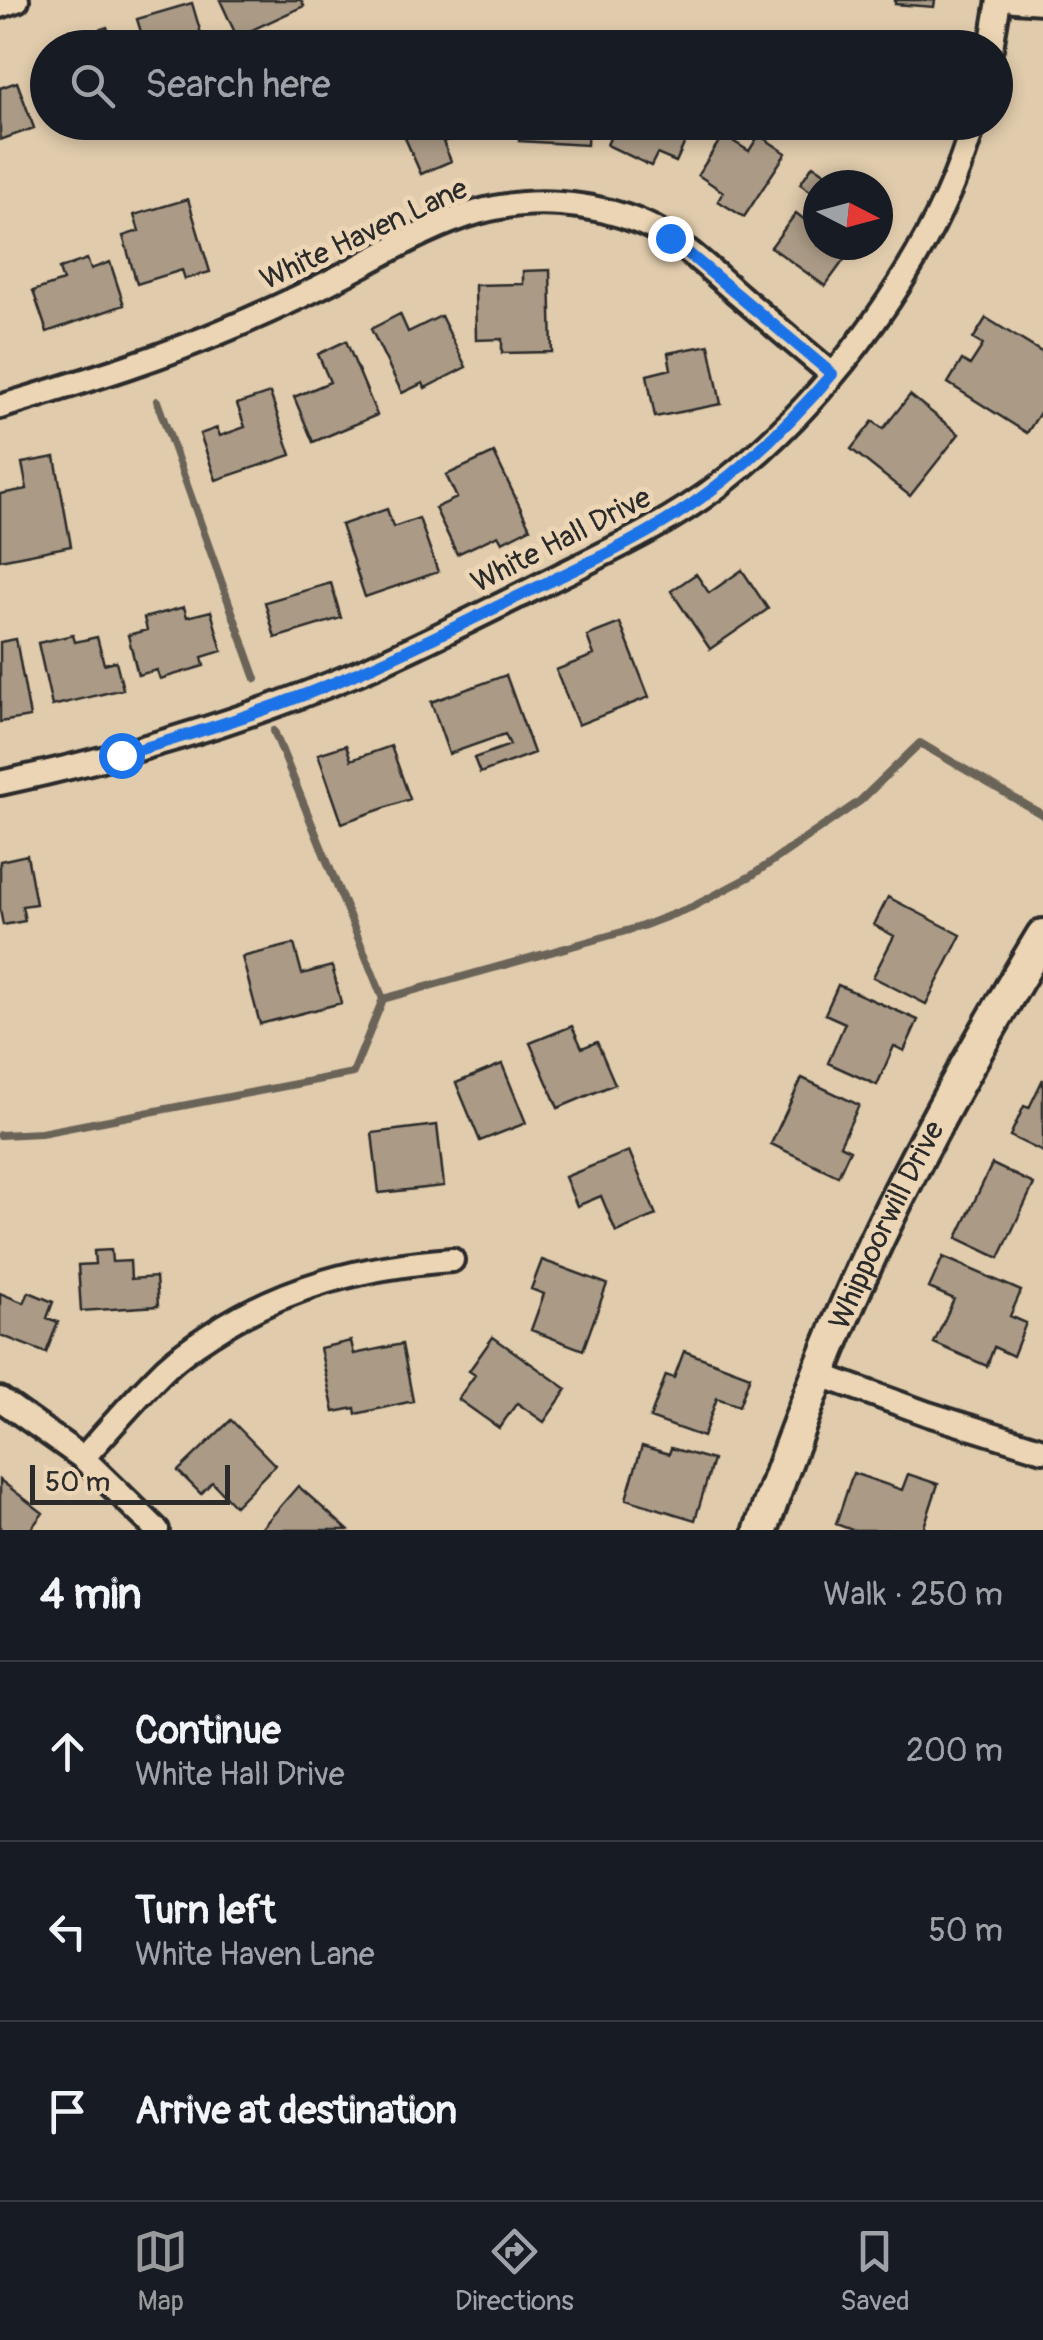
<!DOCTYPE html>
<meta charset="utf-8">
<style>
:root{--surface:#171b24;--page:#242831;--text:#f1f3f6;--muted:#9ea1a6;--line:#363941;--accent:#98999b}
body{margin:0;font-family:Pangolin,sans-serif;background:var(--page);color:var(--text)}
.compass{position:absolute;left:803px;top:170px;width:90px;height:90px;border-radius:50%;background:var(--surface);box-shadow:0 5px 15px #0003;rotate:96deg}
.scale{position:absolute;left:30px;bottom:25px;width:200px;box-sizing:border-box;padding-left:10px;border:5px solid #2b2b2b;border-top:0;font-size:28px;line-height:35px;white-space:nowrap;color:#2b2b2b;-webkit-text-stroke:8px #ebd5b4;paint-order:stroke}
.stop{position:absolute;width:30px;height:30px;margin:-22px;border:8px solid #1a73e8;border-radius:50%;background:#fff}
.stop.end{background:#1a73e8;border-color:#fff;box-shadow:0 2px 10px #0008}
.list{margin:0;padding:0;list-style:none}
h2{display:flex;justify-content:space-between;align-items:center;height:130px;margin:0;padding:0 40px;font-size:42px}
h2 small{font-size:32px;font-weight:400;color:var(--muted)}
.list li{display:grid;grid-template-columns:65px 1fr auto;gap:30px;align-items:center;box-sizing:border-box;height:180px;padding:0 40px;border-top:2px solid var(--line)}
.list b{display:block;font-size:38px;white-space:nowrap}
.list p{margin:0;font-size:32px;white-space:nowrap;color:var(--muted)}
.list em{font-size:32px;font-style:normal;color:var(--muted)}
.icon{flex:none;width:55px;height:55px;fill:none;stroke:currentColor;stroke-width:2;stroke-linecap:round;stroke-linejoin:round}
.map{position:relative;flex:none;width:1043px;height:1530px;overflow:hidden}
.search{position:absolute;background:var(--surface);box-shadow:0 5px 15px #0003;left:30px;right:30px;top:30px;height:110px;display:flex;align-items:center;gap:25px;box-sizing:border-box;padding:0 35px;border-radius:55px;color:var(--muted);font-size:38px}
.sheet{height:670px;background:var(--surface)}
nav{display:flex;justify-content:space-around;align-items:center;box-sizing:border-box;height:140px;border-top:2px solid var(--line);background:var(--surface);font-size:28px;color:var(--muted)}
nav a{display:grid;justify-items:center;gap:5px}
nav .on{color:var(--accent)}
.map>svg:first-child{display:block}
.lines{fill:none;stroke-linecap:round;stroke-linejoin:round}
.stream{stroke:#6b6459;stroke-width:8}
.building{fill:#ab9b86;stroke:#2b2b2b;stroke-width:2.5}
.street-casing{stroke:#2b2b2b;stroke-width:30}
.secondary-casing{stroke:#2b2b2b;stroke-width:40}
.street{stroke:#ebd5b4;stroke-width:22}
.secondary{stroke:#ebd5b4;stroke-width:32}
.route{stroke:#1a73e8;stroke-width:12}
.labels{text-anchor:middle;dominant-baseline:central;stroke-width:10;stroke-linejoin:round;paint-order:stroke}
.street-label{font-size:30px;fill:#2b2b2b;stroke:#ebd5b4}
</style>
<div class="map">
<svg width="1043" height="1530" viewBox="0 0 1043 1530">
<rect width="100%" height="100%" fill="#e0cbac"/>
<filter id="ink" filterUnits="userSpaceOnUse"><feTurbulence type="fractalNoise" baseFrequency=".01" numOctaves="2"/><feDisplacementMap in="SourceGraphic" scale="20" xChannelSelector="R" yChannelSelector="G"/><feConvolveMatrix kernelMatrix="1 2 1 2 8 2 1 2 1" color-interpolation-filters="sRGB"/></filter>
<g filter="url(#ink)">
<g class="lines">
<path class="stream" d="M157 401 256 679
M274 731 383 999
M0 1135 41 1133 353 1073 383 999 640 927 692 907 751 876 860 801 920 743 1043 815"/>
</g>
<path class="building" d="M220 0H301L304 6 237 37Z
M895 0H935L934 7 895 4Z
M192 3 205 47 146 48 137 19Z
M107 27 114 48H81L77 37Z
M17 82 34 128 0 140V88Z
M398 122H478L479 126 443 142 451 161 421 174Z
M520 122H588L587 145 519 141Z
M617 122H694L676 162 657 154 651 166 607 145Z
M723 135 749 151 759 135 786 153 744 217 718 201 723 192 698 175Z
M813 165 829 176 823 185H818L816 195 800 184Z
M188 199 210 272 185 279 182 270 137 284 123 236 139 231 134 215Z
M818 202V245H838L849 253 825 286 771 247 796 213 805 220Z
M87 259 91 269 110 262 124 305 47 332 33 291 63 281 59 269Z
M550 270 552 352 502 353V339L476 340 475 285 523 284V271Z
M400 314 408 332 441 316 466 367 425 388 423 383 402 393 371 329Z
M986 318 1043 353V408L1027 433 948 383 962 360 970 365 983 345 973 339Z
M346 341 377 415 313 442 294 397 330 382 318 354Z
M709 345 721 404 655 417 647 375 671 369 668 353Z
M270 393 291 455 216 480 200 434 217 428 220 436 245 427 237 404Z
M910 395 959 434 910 496 851 449 873 421 883 429Z
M494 453 530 528 502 542 498 535 457 554 435 508 457 498 446 475Z
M55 457 71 546 0 560V494L27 489 22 463Z
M387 509 393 527 419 518 438 572 365 597 341 525Z
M742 570 768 609 710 649 671 591 696 574 709 593Z
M331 583 341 618 275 638 265 602Z
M184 607 187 617 211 611 222 651 202 657 204 666 160 679 157 670 138 675 128 635 147 630 144 618Z
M620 623 649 697 578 725 556 670 594 655 587 636Z
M73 635 75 642 97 637 104 664 116 661 123 689 52 706 38 643Z
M16 639 30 717 0 722V642Z
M506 675 534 753 480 773 474 758 510 745 505 734 449 754 431 702Z
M346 745 351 760 391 746 410 799 342 823 318 754Z
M27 855 36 904 22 906 25 921 3 925 0 910V861Z
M888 897 961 935 926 1004 873 977 894 936 874 925Z
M294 944 302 974 332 966 341 1003 260 1024 242 957Z
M838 985 918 1020 904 1051 894 1046 877 1085 828 1063 845 1023 825 1014Z
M572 1026 582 1048 597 1042 615 1084 558 1108 530 1043Z
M502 1064 526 1123 480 1141 456 1083Z
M802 1078 859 1105 840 1145 850 1150 838 1176 771 1144Z
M1043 1079V1152L1010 1136 1024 1106 1029 1108Z
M437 1125 444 1186 379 1193 372 1133Z
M629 1151 656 1215 616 1232 601 1196 577 1206 565 1177Z
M992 1164 1034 1184 999 1258 957 1238Z
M111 1250 112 1262 130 1261 131 1279 156 1277 158 1306 81 1311 78 1265 95 1264 94 1251Z
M943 1257 1021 1291 1010 1316 1026 1323 1013 1356 994 1347 987 1366 934 1343 954 1299 929 1288Z
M542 1260 607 1284 583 1350 531 1330 544 1294 531 1289Z
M29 1292 53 1302 47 1318 58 1322 46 1353 0 1335V1293L24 1303Z
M493 1337 567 1389 544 1422 517 1403 499 1428 458 1399 475 1375 469 1371Z
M351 1341 354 1354 402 1344 413 1401 356 1414 355 1408 334 1412 320 1348Z
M684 1351 750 1376 739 1406 717 1398 703 1437 650 1418 666 1375 674 1378Z
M231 1420 275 1465 235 1506 212 1482 201 1494 178 1471Z
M642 1446 669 1454 671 1448 713 1460 695 1520 626 1499Z
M853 1473 902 1490 908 1474 938 1484 923 1530H852L836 1524Z
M0 1480 43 1513 30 1530H0Z
M298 1486 348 1530H260Z"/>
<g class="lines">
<g class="street-casing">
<path id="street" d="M1015 0 1043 2
M0 6 17 0
M991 48 999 0
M0 407C78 383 156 360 230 328 270 311 309 293 347 273 389 251 432 225 478 212 531 197 592 202 642 223 680 239 709 269 739 295 770 322 801 348 832 374
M0 783C123 757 244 721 360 672 418 647 474 618 531 590 596 557 664 528 722 483 831 398 936 256 974 122
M818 1374 928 1414 1043 1450
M0 1399 83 1458 157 1530
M83 1458C110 1428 137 1396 167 1367 180 1355 196 1344 210 1335 284 1286 365 1266 452 1260"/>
</g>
<g class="secondary-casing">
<g id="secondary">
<path id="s1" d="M761 1530C788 1453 816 1376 849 1301 904 1174 972 1054 1043 936"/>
</g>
</g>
<use href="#street" class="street"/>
<use href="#secondary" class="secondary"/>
</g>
</g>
<g class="lines" filter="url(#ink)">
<path class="route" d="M121 755C203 731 286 705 364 670 410 650 455 627 501 605 559 576 621 550 676 515 736 476 786 428 832 374L670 238"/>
</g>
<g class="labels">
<g class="street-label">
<text transform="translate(364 234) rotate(-25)">White Haven Lane</text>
<text transform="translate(561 540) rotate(-27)">White Hall Drive</text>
<text stroke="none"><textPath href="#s1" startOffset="330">Whippoorwill Drive</textPath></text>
</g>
</g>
</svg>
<svg class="compass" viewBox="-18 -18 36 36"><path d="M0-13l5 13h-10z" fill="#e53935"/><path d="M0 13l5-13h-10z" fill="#9ea1a6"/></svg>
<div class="scale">50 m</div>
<div class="stop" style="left:121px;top:755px"></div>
<div class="stop end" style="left:670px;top:238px"></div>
<div class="search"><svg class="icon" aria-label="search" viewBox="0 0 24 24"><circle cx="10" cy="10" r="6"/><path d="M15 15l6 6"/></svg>Search here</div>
</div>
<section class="sheet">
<h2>4 min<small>Walk · 250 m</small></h2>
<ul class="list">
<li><svg class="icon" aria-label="ahead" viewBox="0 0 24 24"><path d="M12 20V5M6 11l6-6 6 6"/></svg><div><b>Continue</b><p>White Hall Drive</p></div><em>200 m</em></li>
<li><svg class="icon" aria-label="left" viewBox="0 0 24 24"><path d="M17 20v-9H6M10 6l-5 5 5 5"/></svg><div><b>Turn left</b><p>White Haven Lane</p></div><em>50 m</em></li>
<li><svg class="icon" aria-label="arrive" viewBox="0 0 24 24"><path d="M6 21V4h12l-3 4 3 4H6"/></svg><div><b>Arrive at destination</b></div></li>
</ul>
</section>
<nav>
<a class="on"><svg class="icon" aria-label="map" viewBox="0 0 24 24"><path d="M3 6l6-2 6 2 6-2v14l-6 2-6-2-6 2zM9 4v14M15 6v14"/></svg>Map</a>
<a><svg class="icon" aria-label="directions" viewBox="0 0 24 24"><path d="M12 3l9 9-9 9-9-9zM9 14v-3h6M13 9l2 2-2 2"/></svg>Directions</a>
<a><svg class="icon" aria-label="saved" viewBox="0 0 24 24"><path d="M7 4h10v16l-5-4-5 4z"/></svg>Saved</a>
</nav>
